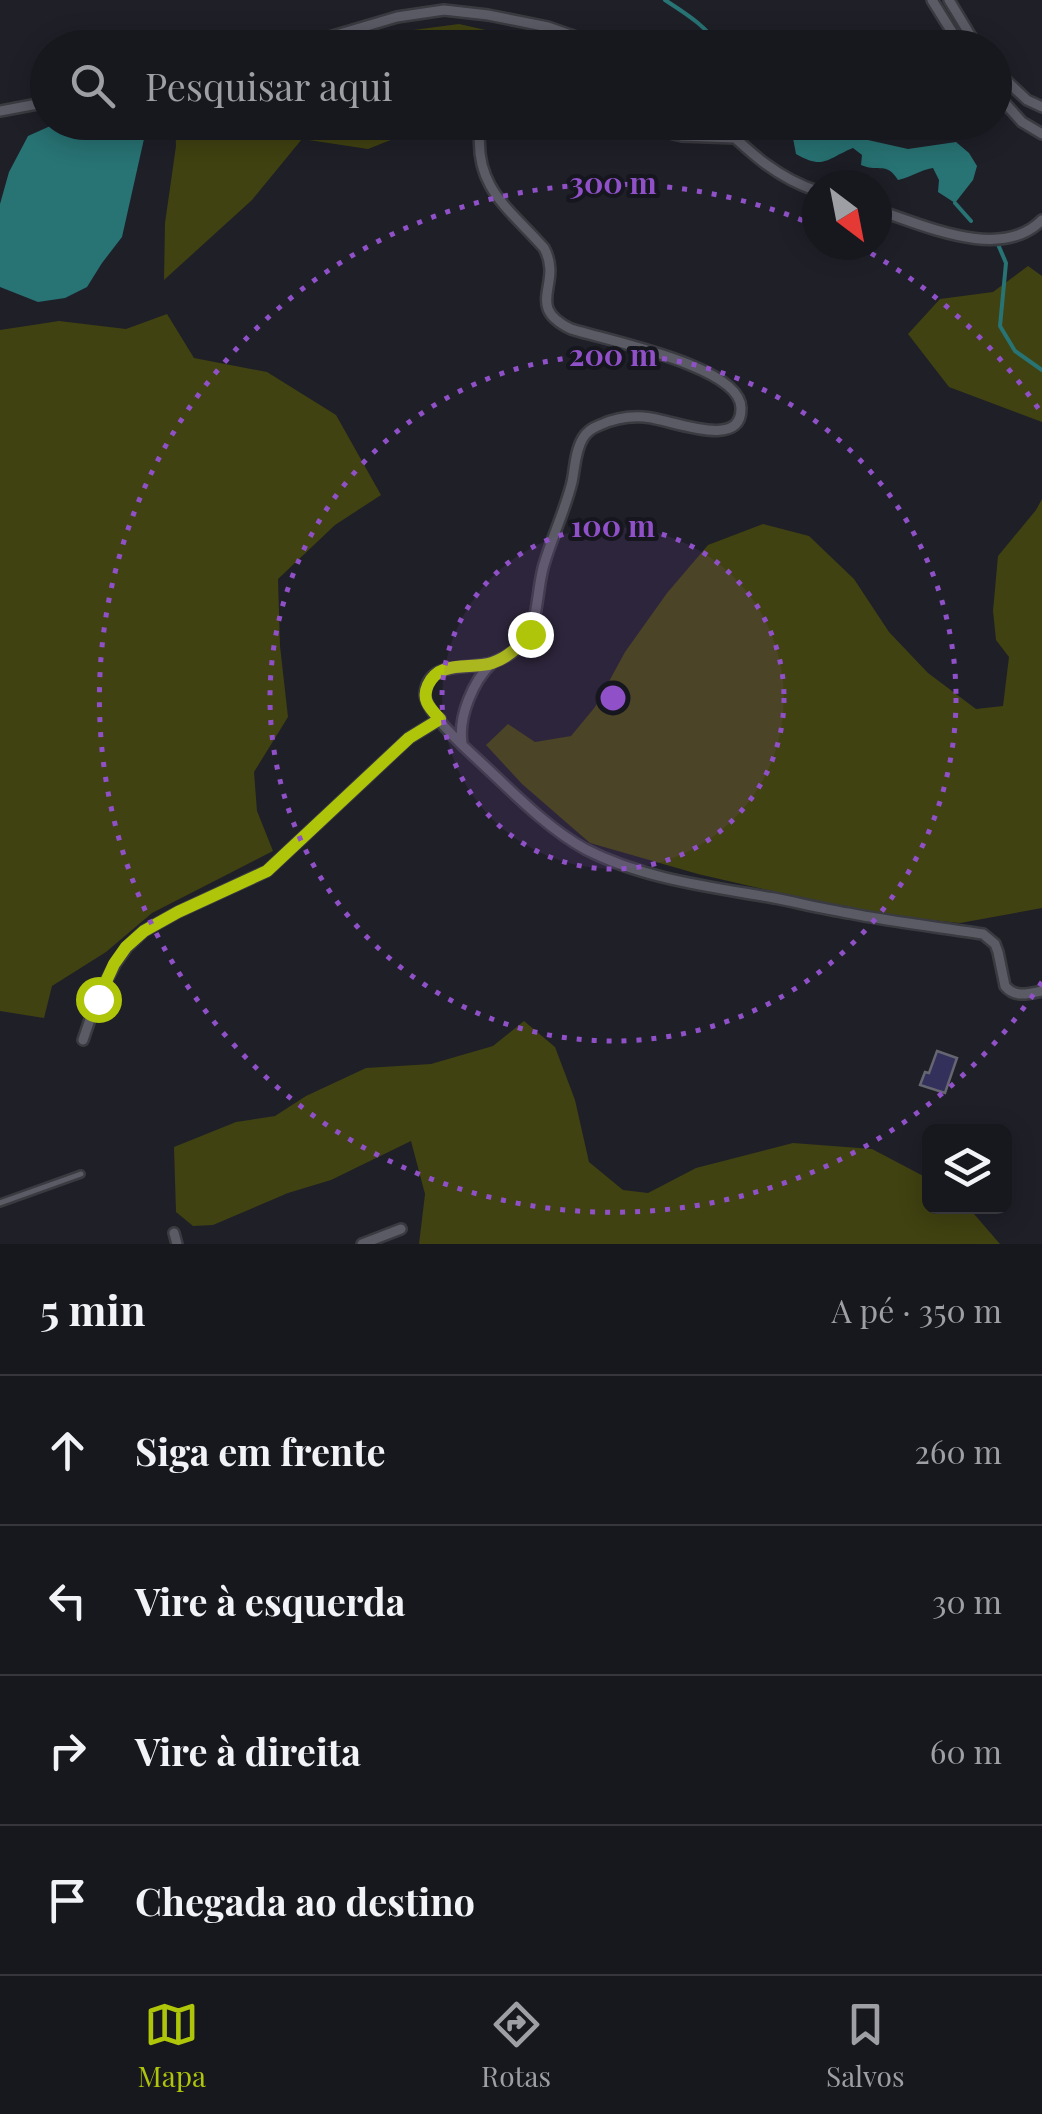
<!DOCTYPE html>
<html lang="pt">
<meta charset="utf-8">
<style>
:root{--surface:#17171e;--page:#24242b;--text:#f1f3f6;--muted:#9e9fa4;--line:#36363c;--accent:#aec509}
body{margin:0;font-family:"Playfair Display",serif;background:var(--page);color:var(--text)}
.controls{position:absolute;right:30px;bottom:30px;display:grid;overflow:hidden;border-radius:15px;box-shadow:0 5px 25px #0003}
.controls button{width:90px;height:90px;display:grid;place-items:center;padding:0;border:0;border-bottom:2px solid var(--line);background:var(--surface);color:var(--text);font:50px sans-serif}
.compass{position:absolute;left:802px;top:170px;width:90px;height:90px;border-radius:50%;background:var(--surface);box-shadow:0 5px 25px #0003;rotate:148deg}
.stop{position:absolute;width:30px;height:30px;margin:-22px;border:8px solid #aec509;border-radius:50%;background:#fff}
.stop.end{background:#aec509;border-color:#fff;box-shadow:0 2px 10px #0008}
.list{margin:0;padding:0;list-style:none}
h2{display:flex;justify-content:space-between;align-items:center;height:130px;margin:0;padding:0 40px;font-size:42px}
h2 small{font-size:32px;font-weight:400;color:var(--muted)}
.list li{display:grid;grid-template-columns:65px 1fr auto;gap:30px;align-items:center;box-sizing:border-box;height:150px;padding:0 40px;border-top:2px solid var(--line)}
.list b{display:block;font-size:38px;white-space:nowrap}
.list em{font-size:32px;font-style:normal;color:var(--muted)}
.icon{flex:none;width:55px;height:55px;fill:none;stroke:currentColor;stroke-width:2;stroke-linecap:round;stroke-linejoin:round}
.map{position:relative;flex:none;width:1042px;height:1244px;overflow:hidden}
.search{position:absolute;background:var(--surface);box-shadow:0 5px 25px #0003;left:30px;right:30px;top:30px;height:110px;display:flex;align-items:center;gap:25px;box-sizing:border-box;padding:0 35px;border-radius:55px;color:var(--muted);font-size:38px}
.sheet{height:730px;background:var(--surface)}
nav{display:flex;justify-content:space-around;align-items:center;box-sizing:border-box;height:140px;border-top:2px solid var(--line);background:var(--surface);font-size:28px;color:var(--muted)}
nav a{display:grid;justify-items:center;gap:5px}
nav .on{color:var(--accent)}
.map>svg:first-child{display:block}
.green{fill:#414211}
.water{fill:#287374}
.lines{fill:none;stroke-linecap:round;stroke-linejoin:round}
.stream{stroke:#287374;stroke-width:4}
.building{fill:#33315b;stroke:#656670;stroke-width:2.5}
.service-casing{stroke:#3a3a41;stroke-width:10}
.minor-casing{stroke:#3a3a41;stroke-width:14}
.service{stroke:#5a5b65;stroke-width:5}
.minor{stroke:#5a5b65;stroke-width:9}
.route{stroke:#aec509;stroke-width:12}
.ring{fill:none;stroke:#9051c8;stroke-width:5;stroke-dasharray:5 10}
.centre{fill:#9051c8;stroke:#16161e;stroke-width:5}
.ring-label{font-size:30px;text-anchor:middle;font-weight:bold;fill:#9051c8;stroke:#16161e;stroke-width:8;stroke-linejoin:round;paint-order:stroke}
</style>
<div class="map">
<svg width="1042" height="1244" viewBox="0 0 1042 1244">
<rect width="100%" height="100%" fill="#1f1f28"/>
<path class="green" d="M459 24 534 41 493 48 348 47 398 32Z
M175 123 176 122 414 123 411 132 368 149 302 139 252 200 164 280 165 223 176 146Z
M1028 266 1042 276V422L949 387 908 334 940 299 993 292Z
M167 314 194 358 267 372 336 415 381 495 335 525 278 579 280 646 288 717 254 772 257 811 273 851 152 913 106 952 52 986 44 1018 0 1011V330L59 321 126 329Z
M1042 499V908L960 923 872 914 698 874 590 843 522 784 486 745 508 724 535 742 571 736 595 707 625 652 667 593 708 545 763 524 809 536 854 579 889 632 928 673 976 709 1003 706 1009 657 996 640 993 611 998 556 1036 510Z
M524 1021 555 1047 575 1100 589 1162 623 1190 648 1193 696 1168 793 1143 872 1149 929 1179 930 1206 968 1207 1000 1244H419L425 1194 411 1141 331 1180 288 1193 213 1225 193 1226 176 1212 174 1147 236 1122 275 1116 306 1096 366 1068 431 1064 493 1046Z"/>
<path class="water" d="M57 123H137L146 130 122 237 102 263 87 287 65 298 38 302 0 287V204L9 172 28 136Z
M780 123H835L859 138 908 149 956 142 969 153 977 166 973 180 955 203 938 192 939 180 933 168C920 170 911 177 898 180 886 161 880 173 861 165L862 155 853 148C826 159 824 170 796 154L792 133 783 128Z"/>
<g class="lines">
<path class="stream" d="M665 0C685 13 708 27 720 48
M955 203 971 221
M997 242 1006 263 1000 326 1015 351 1042 370"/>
</g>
<path class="building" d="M937 1051 957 1058 945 1093 920 1085 925 1072 929 1073Z"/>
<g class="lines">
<g class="service-casing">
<path id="service" d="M0 1203 81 1174"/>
</g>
<g class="minor-casing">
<path id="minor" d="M932 0 962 48
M949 0 978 48
M292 48 397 17 444 10 488 15 548 27 608 48
M994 69 1027 100 1042 107
M994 91 1022 122 1042 134
M0 111 48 102
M488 122 480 130C474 188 510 209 544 248 564 284 523 306 571 329 605 340 741 366 741 408 742 452 668 418 644 417 630 416 613 419 600 425 592 428 587 431 583 438 575 451 575 468 572 482 565 511 551 539 543 568 538 588 538 608 532 627 526 644 510 656 494 662 472 671 429 658 425 693 423 709 463 746 475 757 510 789 544 826 585 849 643 879 711 887 774 898 799 903 824 909 848 913 893 922 938 927 983 934L995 944 998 952 1005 986C1015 998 1028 994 1042 991
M559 122 594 125H635L682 136 734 138
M718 122C750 152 775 177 817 191
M877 210C924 225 1001 262 1042 220
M462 743C458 717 473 681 492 663
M83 1040 97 999 115 964 127 947 144 931 178 912 267 871 409 738 440 719
M174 1233 177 1244
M362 1244 401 1229"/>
</g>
<use href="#service" class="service"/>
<use href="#minor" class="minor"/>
</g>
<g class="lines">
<path class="route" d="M98 999 114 964 126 947 144 931 178 912 267 871 409 738 440 719C430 708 421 700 428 685 440 659 470 670 492 663 507 658 520 646 530 634"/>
</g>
<circle cx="613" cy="698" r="171" fill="#9051c8" fill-opacity=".12"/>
<g class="ring">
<circle cx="613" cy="698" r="171"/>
<circle cx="613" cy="698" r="343"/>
<path d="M1042 982A514 514 0 1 1 814 225M858 246A514 514 0 0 1 1042 414"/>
</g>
<circle cx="613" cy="698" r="15" class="centre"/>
<g class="ring-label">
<text x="613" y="194">300 m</text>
<text x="613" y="366">200 m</text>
<text x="613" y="537">100 m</text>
</g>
</svg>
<div class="controls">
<button><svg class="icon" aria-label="layers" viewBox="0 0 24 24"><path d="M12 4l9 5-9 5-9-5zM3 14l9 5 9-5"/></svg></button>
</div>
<svg class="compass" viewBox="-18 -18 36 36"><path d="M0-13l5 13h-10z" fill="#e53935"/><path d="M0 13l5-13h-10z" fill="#9e9fa4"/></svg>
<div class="stop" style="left:98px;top:999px"></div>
<div class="stop end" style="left:530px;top:634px"></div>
<div class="search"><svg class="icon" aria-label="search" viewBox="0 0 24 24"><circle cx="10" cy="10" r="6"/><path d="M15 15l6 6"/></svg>Pesquisar aqui</div>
</div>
<section class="sheet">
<h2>5 min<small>A pé · 350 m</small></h2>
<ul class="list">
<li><svg class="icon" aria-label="ahead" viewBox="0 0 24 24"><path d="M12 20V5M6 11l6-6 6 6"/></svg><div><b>Siga em frente</b></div><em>260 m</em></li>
<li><svg class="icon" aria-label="left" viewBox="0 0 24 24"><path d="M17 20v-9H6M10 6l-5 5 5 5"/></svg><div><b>Vire à esquerda</b></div><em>30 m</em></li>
<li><svg class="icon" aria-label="right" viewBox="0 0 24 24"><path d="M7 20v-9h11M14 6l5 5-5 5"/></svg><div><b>Vire à direita</b></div><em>60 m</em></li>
<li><svg class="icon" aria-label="arrive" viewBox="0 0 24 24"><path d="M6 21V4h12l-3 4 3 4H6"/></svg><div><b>Chegada ao destino</b></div></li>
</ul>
</section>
<nav>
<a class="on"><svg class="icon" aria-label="map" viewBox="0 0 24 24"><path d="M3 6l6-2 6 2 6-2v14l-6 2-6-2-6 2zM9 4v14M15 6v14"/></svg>Mapa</a>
<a><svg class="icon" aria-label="directions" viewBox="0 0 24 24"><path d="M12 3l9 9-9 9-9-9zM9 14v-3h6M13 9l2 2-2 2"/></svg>Rotas</a>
<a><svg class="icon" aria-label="saved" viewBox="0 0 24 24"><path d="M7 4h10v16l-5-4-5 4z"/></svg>Salvos</a>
</nav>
